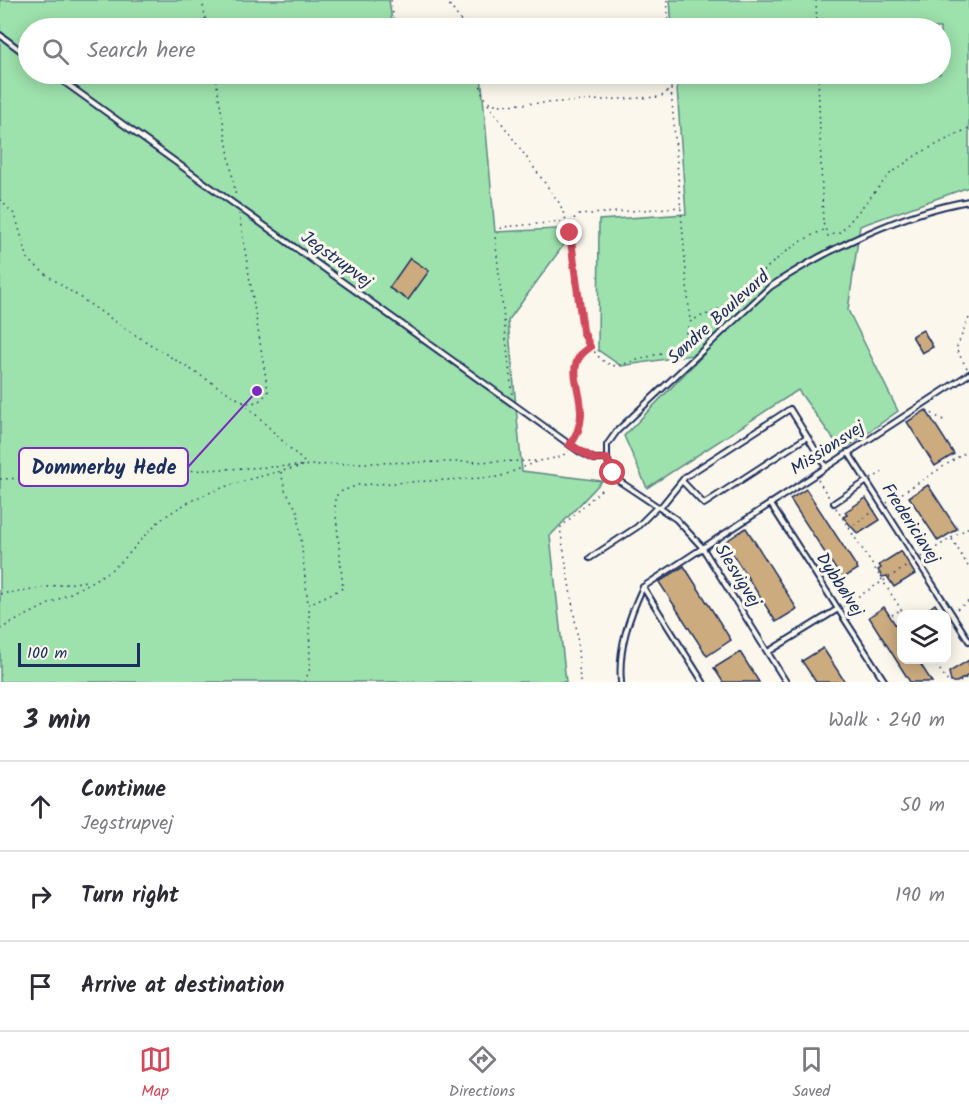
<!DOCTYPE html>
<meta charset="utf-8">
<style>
:root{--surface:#fff;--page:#f7f7f7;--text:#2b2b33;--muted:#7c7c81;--line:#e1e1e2;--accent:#d1495b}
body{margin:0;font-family:Kalam,sans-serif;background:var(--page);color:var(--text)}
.controls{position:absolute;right:18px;bottom:18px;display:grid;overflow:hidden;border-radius:12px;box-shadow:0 3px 15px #0003}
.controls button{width:54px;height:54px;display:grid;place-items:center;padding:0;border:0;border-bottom:2px solid var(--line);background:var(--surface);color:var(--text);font:30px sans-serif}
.scale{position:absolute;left:18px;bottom:15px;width:122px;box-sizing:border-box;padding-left:6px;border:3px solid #1b2f5e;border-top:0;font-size:16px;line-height:21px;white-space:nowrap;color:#1b2f5e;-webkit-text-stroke:4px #fbf7ec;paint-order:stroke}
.stop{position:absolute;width:18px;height:18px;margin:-14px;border:4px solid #d1495b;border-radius:50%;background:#fff}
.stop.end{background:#d1495b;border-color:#fff;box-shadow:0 2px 6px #0008}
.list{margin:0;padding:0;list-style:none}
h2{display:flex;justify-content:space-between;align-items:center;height:78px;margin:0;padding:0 24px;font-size:26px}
h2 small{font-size:20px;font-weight:400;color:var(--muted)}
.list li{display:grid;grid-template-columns:39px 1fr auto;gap:18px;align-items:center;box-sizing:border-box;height:90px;padding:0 24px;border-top:2px solid var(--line)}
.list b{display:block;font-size:22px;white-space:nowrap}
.list p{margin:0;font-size:20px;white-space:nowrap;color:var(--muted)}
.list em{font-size:20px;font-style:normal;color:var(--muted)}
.icon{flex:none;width:33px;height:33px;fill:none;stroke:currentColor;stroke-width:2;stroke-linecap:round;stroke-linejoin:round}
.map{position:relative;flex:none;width:969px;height:682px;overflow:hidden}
.search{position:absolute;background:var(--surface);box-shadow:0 3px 15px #0003;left:18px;right:18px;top:18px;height:66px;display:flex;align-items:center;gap:15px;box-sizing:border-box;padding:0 21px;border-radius:33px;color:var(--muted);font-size:22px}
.sheet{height:348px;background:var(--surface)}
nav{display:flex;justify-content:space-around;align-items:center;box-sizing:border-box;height:84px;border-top:2px solid var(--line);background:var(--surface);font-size:16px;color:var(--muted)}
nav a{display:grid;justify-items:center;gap:3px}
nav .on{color:var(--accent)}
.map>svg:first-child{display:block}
.green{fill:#9de1ac;stroke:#5c8885;stroke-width:1.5}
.building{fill:#ccab7f;stroke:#1b2f5e;stroke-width:1.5}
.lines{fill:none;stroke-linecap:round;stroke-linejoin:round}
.lane-casing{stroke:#1b2f5e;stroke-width:8}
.path{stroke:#1b2f5e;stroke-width:1.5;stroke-dasharray:1.5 4.5;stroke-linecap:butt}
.lane{stroke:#fbf7ec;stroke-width:4}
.route{stroke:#d1495b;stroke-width:8}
.labels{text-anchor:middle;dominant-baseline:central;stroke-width:6;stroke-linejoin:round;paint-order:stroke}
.street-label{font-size:18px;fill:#1b2f5e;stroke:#fbf7ec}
.leader{fill:none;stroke:#7b2cbf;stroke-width:2}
.callout-dot{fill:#7b2cbf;stroke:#fbf7ec;stroke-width:2}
.callout{fill:#fbf7ec;stroke:#7b2cbf;stroke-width:2}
.callout-label{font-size:20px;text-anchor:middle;font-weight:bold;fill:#1b2f5e}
</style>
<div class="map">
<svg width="969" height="682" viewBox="0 0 969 682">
<rect width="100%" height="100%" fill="#fbf7ec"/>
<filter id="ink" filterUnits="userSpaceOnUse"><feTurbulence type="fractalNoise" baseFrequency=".0167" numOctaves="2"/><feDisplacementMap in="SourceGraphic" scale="12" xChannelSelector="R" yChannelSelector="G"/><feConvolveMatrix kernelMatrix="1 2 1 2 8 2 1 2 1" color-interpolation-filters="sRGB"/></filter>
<g filter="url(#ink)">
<path class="green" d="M0 0H389L393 28H28V74H481L495 232 576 228 508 321 522 471 602 481 550 536 566 682H0Z
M670 0H969V187L860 226 848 310 898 411 842 451 798 390 647 488 624 436 705 353 621 366 598 350 599 220 686 214 676 74H940V28H672Z"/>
<path class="building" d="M410 258 429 271 408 300 389 288Z
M923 330 933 347 922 353 912 336Z
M926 410 954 454 935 466 907 422Z
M928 485 957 529 938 541 909 497Z
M806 489 858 569 842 579 790 499Z
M866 498 880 520 858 534 843 517 847 515 845 512Z
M746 528 797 609 776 622 725 542Z
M901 551 915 574 894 587 887 576 882 577 878 570 881 568 879 565Z
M684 566 731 640 707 656 659 582Z
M935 604 942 615H921Z
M884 607 902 635V660H918L932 682H910L869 617Z
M823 648 845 682H816L802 661Z
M740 652 759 682H723L714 668Z
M969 660V675L957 682H951L949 672Z"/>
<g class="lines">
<g class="lane-casing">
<path id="lane" d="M0 35 28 56
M53 74 580 452 594 459H607
M848 452 969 641
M682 481 704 504 807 437
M770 503 885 682
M834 503 867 481
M660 508 685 477 790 409 826 467
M590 558 637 527 657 507
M643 587 703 682
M768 652 838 609
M621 682C618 648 629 617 643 587L969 374
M786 682 702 547 676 519 619 481 613 473 607 459V445L617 431 770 287C825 250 904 212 969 201"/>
</g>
<path class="path" d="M202 0 207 28
M391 0 394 21 398 28
M446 0 466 28
M667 0 669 28
M816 0 817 28
M215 74 236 197
M479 74C481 93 482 104 503 105L660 97 671 89 672 74
M818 74 823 223 828 236 841 232 890 174 918 154 969 128
M671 89 690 321
M488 104 560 204 569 228
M0 200 15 215 28 259 44 273 129 331 243 402C256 404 261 402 268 391L239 214
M569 229 571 221 578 215 681 207
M967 368 956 349 969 318
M512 394 495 237 502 227 560 222 566 225 571 239C575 271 575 362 617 366L675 349 681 345 690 322C700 315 713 314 723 306 757 280 783 246 824 230
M243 402 306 464
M927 410 942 420 945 418
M573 441C599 405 554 370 589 347
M281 472 285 490 298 512 308 604
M0 479 361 463 539 461
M871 479 883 472
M818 480 830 499
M887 503 969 450
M836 508 904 614
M849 528 877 509
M952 539 969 568
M921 557 969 527
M0 594 87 581
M843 606 912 563
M957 609 969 601
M892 615 902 609
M0 629C35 610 72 594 106 573 130 559 143 532 166 516 206 488 256 477 303 466
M933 660 948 682
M936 664 942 660
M305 682 310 668 309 604 343 588 335 505V497L340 492 358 485 499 477 539 461 561 457 568 451
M580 682 577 632 560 528 602 489
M960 682 969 676"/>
<use href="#lane" class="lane"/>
</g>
</g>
<g class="lines" filter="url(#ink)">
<path class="route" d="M570 233 583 331 590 347C553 370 601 403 570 445L594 459H607L613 473"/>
</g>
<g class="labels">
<g class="street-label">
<text transform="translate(336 260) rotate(36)">Jegstrupvej</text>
<text transform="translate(719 318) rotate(-42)">Søndre Boulevard</text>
<text transform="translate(828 449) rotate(-33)">Missionsvej</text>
<text transform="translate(910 524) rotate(57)">Fredericiavej</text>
<text transform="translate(737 576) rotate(58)">Slesvigvej</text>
<text transform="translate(839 585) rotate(57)">Dybbølvej</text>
</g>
</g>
<path class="leader" d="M257 391L188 467"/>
<circle class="callout-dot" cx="257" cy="391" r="6"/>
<rect class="callout" x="19" y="448" width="169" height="38" rx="6"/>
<g class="callout-label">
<text x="104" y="474">Dommerby Hede</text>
</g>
</svg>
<div class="controls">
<button><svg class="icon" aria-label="layers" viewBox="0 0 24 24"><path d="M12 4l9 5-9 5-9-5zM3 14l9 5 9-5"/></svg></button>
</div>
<div class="scale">100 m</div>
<div class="stop" style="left:613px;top:473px"></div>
<div class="stop end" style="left:570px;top:233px"></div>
<div class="search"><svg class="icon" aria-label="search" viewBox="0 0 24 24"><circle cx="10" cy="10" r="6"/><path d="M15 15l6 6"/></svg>Search here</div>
</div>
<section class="sheet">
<h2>3 min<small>Walk · 240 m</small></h2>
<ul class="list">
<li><svg class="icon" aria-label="ahead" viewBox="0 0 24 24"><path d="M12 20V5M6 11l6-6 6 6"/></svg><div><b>Continue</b><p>Jegstrupvej</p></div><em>50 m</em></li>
<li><svg class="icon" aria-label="right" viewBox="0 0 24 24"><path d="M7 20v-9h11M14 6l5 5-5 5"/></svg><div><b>Turn right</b></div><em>190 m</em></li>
<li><svg class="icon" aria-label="arrive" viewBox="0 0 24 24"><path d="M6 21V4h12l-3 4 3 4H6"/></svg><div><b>Arrive at destination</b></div></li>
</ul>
</section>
<nav>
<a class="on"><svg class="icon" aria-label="map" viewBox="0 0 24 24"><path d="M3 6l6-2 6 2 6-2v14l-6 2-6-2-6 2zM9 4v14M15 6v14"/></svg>Map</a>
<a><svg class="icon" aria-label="directions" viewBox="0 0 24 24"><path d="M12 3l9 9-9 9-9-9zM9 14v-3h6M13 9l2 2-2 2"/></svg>Directions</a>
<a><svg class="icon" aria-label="saved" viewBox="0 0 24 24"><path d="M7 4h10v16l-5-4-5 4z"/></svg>Saved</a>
</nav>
